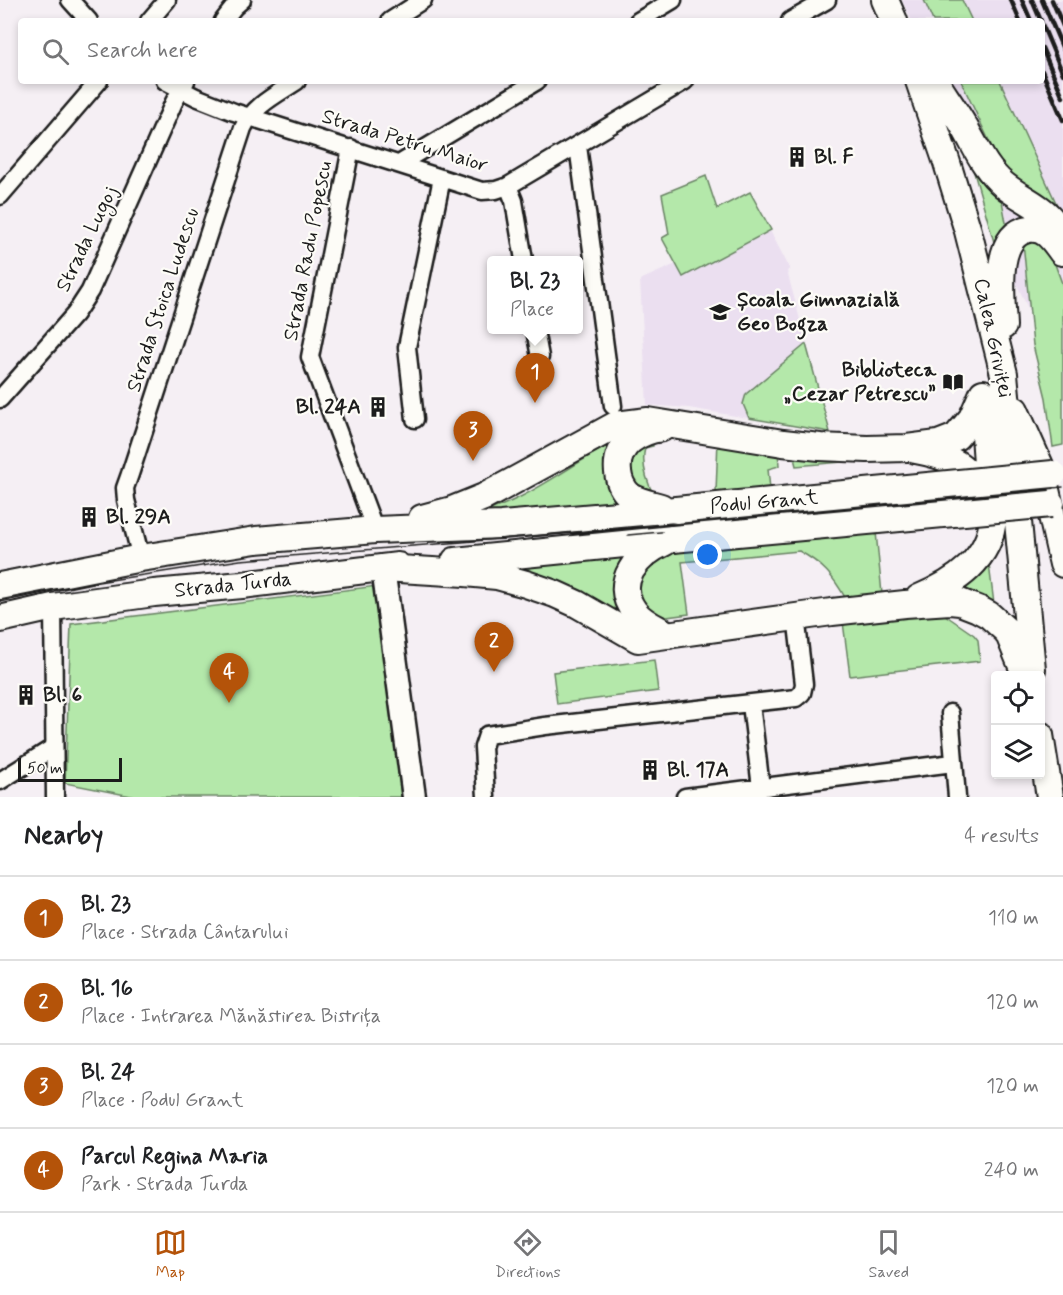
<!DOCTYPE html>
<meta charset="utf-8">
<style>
:root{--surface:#fff;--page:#f2f2f2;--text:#202124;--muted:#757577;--line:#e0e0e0;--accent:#b45309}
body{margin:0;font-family:Mynerve,sans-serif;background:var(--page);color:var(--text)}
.controls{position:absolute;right:18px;bottom:18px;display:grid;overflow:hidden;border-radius:6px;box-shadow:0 3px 9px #0003}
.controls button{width:54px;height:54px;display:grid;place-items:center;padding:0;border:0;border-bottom:2px solid var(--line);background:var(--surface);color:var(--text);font:30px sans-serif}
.scale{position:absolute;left:18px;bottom:15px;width:104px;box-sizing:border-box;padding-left:6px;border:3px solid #1c1c1c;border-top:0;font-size:16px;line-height:21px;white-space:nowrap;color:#1c1c1c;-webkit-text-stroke:4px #fdfcf7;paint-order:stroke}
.you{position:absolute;left:708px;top:555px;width:21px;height:21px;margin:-15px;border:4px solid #fff;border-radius:50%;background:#1a73e8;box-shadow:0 0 0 9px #1a73e833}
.badge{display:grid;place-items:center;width:39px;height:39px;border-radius:50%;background:var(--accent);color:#fff;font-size:20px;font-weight:700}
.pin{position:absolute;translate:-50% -50px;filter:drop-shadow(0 2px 3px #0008)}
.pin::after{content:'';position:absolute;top:32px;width:21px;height:18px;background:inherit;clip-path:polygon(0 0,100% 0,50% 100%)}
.popup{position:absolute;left:487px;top:256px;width:96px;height:78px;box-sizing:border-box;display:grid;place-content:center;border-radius:6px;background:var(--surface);filter:drop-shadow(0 2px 4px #0005);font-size:20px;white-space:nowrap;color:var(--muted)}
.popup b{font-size:22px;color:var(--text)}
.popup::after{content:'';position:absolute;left:50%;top:100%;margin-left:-12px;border:12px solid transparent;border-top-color:var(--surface)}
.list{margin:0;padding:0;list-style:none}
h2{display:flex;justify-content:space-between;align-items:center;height:78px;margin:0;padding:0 24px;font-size:26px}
h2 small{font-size:20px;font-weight:400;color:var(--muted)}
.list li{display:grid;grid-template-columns:39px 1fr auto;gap:18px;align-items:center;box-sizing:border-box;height:84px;padding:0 24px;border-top:2px solid var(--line)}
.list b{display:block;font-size:22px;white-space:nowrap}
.list p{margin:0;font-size:20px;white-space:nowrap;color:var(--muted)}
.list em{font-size:20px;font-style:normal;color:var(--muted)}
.icon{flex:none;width:33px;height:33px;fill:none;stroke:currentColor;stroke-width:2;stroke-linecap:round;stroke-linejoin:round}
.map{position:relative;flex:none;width:1063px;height:797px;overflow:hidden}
.search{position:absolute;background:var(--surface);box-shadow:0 3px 9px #0003;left:18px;right:18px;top:18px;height:66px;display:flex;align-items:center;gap:15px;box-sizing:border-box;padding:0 21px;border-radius:6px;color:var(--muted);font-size:22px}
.sheet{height:414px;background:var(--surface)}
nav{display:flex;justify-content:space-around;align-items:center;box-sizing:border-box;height:84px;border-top:2px solid var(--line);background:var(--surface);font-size:16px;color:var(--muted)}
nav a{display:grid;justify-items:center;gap:3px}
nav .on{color:var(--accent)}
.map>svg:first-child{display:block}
.built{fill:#ebdff0}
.green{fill:#b4e8aa;stroke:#688263;stroke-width:1.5}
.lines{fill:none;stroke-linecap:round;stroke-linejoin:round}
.street-casing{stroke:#1c1c1c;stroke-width:21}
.secondary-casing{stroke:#1c1c1c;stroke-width:27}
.primary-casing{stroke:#1c1c1c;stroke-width:30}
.street{stroke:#fdfcf7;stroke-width:16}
.secondary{stroke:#fdfcf7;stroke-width:22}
.primary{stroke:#fdfcf7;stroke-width:26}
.tram{stroke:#1c1c1c;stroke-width:1.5}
.rail{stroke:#1c1c1c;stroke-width:4.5}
.primary-bridge-casing{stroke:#1c1c1c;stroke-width:30;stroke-linecap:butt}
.primary-bridge{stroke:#fdfcf7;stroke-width:26}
.labels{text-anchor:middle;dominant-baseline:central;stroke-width:4.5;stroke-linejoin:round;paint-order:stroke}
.street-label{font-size:21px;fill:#1c1c1c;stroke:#fdfcf7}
.poi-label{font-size:21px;font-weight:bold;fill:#1c1c1c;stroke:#fdfcf7;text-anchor:start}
</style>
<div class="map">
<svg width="1063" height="797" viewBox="0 0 1063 797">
<rect width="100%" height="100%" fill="#f5eff4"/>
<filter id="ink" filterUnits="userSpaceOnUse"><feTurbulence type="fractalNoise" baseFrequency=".0167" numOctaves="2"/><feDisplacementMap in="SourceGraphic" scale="12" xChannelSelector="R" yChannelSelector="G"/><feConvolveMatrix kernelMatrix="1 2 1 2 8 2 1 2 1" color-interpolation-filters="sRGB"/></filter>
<g filter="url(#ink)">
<path class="built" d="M902 0H1063V383L1004 257 940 81H1042V21H912Z
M706 176 717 209 750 192 790 269 787 271 830 432 689 408 647 405 640 280 676 264 662 238 669 234 662 194Z"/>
<path class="green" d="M924 0H962L972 21H933Z
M961 81H1000L1063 218 1007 179Z
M971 162 1000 190 1007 228 1000 240 994 242Z
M706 176 717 209 750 192 771 230 683 277 662 238 669 234 662 194Z
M1030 239 1049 248 1063 286V445L1053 447 1046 398 1033 345 1023 242Z
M806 344 830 432 749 418 743 404 746 394Z
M651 436 653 446 645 448C641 464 647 482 654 496L633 489 626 458Z
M622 437 621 503 468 515C519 508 575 461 622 437Z
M718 439 778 450 779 466 768 469 770 489 716 492Z
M793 454 854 461 796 466Z
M876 532 882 594 846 599C833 576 823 564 799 551L682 562 689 614 659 618 644 614 632 578 661 555 710 548Z
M627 554 629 617 486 565Z
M988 556 995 612 948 592Z
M377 586 401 797H136L65 783 71 624Z
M942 613 974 635 978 640 980 661 850 676 843 622Z
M654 660 658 691 557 704 553 672Z"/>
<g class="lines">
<g class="street-casing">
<path id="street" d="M70 0 89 21
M149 21 167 0
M223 21 234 7 242 0
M390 21 423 0
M638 21 673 0
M790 21 827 0
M165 81 196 97 234 112 482 191 496 190 508 186 685 81
M578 146 613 406
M351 148 310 357 375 530
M399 164 537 81
M508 186 514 201 524 260
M0 196 99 81
M535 330 540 357
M0 399 75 314 90 291 174 102 186 81
M415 419 407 347 442 178
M141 558 126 500 125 488 130 474 243 128C254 105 276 95 297 81
M53 607 55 797
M751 704 762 796
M950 713 957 797
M0 781 54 747
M486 797 483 747 487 735 545 726 796 698 802 693 804 684 796 616
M685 797 953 763"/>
</g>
<g class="secondary-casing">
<path id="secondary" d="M383 568 414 797"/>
</g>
<g class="primary-casing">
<path id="primary" d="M885 0 894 21
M919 81 947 163 968 231 1004 374 1032 669
M935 81C945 97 956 112 965 128 977 149 985 169 1004 185 1029 205 1053 208 1063 242
M1003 326C1002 299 992 235 1029 229 1045 226 1054 241 1062 252
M1015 410 1041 468 1063 564
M916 450C949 456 969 465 983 496
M661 507C651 504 639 502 630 496 623 490 619 481 618 472 615 445 638 431 662 428
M422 518 452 510 484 497 616 425 648 421 783 443 820 447 867 449 907 448 938 444 956 437 972 418 983 393
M665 542C638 554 612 582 634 611 642 623 657 628 669 635
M455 561 673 539
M383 568 465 573 497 576 526 584 555 594 577 604 638 639 832 612 905 604 950 601 960 602 978 609 989 615 1008 632 1026 676
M0 586 141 558 256 540 375 530 501 525 676 510
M919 598C954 583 991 560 993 517 993 504 990 489 988 476 986 449 984 424 983 397
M0 619 53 607 154 593 242 585 398 566
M1040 735 1050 797"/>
</g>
<use href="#street" class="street"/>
<use href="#secondary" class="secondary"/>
<use href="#primary" class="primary"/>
<path class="tram" d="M628 535 682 530
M0 602 92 583 240 560 499 539 1063 487"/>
<path class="rail" d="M1011 0 1020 21
M1022 0 1031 21
M1032 0 1041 21
M1042 0 1063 49
M1052 0 1063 26
M1042 24 1063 74
M1042 48 1063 97
M1042 71 1063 120"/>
<g class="primary-bridge-casing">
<path id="primary-bridge" d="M676 510 1053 474
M673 539 1051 504"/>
</g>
<use href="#primary-bridge" class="primary-bridge"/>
</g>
</g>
<defs>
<g id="building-bare" transform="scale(1.62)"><path d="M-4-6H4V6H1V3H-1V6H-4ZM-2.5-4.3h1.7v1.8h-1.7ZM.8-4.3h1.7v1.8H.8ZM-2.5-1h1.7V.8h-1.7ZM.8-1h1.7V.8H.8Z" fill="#1c1c1c" stroke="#fdfcf7" stroke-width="2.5" paint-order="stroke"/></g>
<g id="school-bare" transform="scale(1.62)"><path d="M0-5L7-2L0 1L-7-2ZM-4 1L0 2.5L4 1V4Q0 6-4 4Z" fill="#1c1c1c" stroke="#fdfcf7" stroke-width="2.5" paint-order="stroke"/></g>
<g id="library-bare" transform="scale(1.62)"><path d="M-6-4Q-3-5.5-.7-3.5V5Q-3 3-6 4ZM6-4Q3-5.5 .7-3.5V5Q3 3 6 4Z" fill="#1c1c1c" stroke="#fdfcf7" stroke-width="2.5" paint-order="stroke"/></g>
</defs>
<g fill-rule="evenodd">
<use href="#building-bare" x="797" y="157"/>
<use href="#school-bare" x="720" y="312"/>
<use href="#library-bare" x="953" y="382"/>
<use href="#building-bare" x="378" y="407"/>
<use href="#building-bare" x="89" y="517"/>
<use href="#building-bare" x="26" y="695"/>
<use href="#building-bare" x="650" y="770"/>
</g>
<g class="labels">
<g class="street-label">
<text transform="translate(405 141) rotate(17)">Strada Petru Maior</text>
<text transform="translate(87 239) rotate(-64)">Strada Lugoj</text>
<text transform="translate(308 251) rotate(-79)">Strada Radu Popescu</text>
<text transform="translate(163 300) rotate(-72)">Strada Stoica Ludescu</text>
<text transform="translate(993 338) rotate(78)">Calea Griviței</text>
<text transform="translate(764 502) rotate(-5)">Podul Grant</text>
<text transform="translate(233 585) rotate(-6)">Strada Turda</text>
</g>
<g class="poi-label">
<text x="814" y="157">Bl. F</text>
<text x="737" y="300">Școala Gimnazială<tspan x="737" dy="24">Geo Bogza</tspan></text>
<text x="936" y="370" text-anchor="end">Biblioteca<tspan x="936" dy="24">„Cezar Petrescu”</tspan></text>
<text x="361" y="407" text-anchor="end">Bl. 24A</text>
<text x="106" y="517">Bl. 29A</text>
<text x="43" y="695">Bl. 6</text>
<text x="667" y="770">Bl. 17A</text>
</g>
</g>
</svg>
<div class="controls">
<button><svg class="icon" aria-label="locate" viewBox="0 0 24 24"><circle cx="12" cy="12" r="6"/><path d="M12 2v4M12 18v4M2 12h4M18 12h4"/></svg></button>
<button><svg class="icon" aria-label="layers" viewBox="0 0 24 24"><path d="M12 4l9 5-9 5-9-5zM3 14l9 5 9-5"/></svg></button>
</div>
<div class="scale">50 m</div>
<div class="you"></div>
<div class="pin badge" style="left:535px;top:403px">1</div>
<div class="popup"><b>Bl. 23</b>Place</div>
<div class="pin badge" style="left:494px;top:672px">2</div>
<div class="pin badge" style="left:473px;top:461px">3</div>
<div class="pin badge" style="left:229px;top:703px">4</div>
<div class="search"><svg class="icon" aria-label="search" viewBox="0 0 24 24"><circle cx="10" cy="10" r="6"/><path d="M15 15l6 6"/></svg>Search here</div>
</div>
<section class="sheet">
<h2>Nearby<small>4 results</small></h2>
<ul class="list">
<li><span class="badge">1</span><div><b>Bl. 23</b><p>Place · Strada Cântarului</p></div><em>110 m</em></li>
<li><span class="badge">2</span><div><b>Bl. 16</b><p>Place · Intrarea Mănăstirea Bistrița</p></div><em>120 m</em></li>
<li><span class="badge">3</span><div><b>Bl. 24</b><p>Place · Podul Grant</p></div><em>120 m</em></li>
<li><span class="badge">4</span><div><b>Parcul Regina Maria</b><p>Park · Strada Turda</p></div><em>240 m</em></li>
</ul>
</section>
<nav>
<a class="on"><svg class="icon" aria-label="map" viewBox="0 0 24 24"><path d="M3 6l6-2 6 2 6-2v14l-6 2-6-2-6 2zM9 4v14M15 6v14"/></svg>Map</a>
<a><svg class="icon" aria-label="directions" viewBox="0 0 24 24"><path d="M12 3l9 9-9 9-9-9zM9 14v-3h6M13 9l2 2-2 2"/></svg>Directions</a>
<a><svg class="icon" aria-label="saved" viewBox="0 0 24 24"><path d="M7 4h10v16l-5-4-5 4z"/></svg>Saved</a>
</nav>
